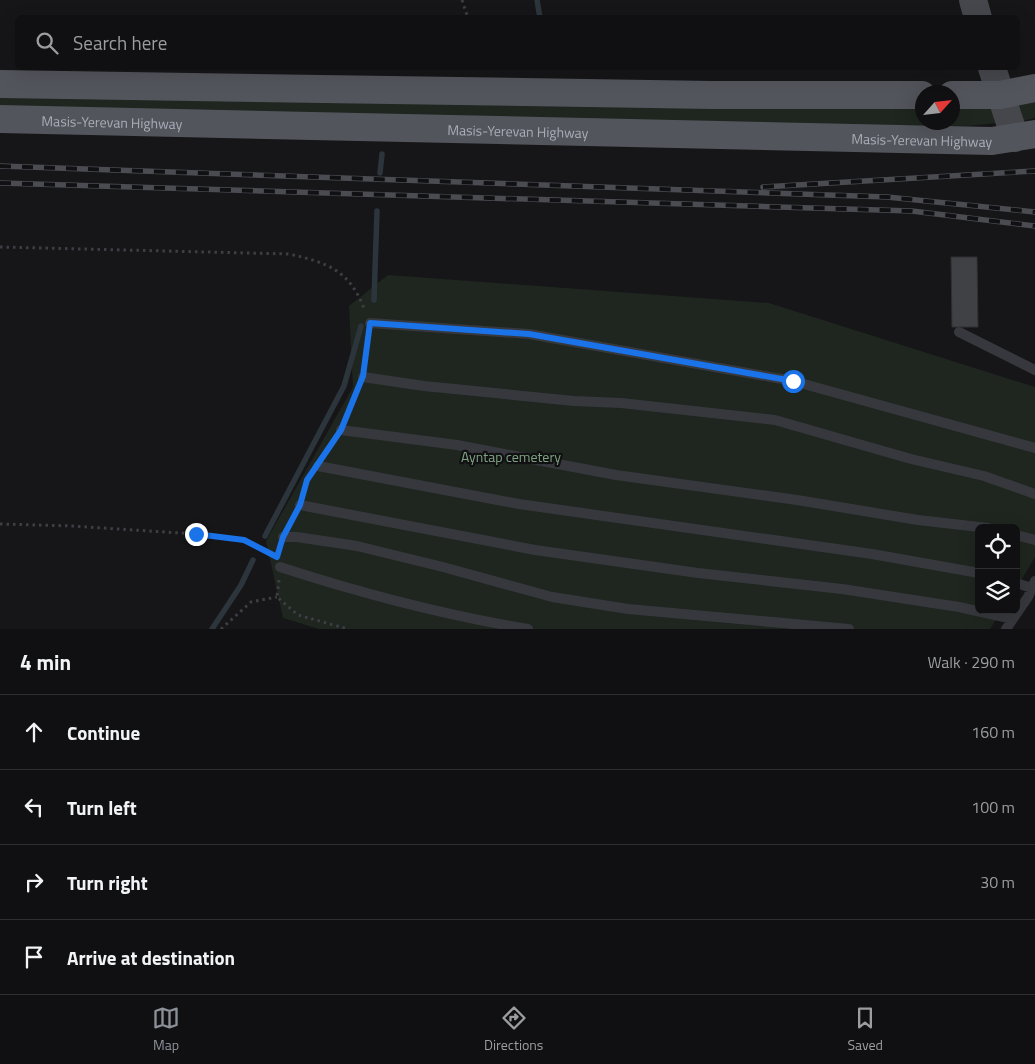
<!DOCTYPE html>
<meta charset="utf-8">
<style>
:root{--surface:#101012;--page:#19191b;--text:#f1f3f6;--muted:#9c9d9f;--line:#303032;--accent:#8c9099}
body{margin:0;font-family:"Titillium Web",sans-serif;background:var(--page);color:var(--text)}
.controls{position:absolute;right:15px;bottom:15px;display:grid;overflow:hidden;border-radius:8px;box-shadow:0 5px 20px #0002}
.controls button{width:45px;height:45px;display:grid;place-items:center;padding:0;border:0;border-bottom:1px solid var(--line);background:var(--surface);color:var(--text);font:25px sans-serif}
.compass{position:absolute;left:915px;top:85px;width:45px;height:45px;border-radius:50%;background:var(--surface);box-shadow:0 5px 20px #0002;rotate:63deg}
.stop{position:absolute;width:15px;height:15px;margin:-11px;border:4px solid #1a73e8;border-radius:50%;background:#fff}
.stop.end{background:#1a73e8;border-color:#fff;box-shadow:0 1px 5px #0008}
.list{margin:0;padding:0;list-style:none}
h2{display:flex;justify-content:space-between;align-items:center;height:65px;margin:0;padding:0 20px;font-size:21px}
h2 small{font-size:16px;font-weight:400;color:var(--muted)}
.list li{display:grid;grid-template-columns:32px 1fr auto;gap:15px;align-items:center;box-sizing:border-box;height:75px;padding:0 20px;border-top:1px solid var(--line)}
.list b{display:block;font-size:19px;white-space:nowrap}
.list em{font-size:16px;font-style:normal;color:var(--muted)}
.icon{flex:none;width:28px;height:28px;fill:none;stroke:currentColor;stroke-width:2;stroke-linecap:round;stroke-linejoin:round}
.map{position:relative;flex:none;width:1035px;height:629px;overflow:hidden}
.search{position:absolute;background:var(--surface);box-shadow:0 5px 20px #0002;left:15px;right:15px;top:15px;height:55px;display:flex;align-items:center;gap:12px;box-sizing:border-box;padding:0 18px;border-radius:8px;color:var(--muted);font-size:19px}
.sheet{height:365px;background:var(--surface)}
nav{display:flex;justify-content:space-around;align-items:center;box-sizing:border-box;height:70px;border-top:1px solid var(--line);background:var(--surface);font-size:14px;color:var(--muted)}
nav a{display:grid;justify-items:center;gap:2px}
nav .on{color:var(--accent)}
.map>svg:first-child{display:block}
.green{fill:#1e261f}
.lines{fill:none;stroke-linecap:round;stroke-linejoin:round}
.stream{stroke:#2c353c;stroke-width:5.5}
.building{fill:#404145;stroke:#303034}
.path{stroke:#3d3f44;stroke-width:3;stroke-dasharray:2.5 4;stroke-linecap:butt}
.lane{stroke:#37383d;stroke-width:10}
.secondary{stroke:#45474d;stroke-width:28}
.primary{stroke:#53555c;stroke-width:28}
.rail-casing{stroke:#4a4c52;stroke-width:5.5}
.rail{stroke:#111113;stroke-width:4;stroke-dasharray:11;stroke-linecap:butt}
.route{stroke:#1a73e8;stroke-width:6}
.labels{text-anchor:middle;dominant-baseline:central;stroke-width:4.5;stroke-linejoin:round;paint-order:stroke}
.street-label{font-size:14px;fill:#a8adb8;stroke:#111113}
.park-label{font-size:14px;fill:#7fa381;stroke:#111113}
</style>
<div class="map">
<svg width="1035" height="629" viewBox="0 0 1035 629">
<rect width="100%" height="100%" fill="#161618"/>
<path class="green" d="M0 95 922 108V122H952L953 108 992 106 999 123 966 126 587 122 0 109Z
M1035 99V118L1019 122 1012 104Z
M388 275 769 303 1035 387V557L1016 589V528H979V610H1002L990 629H319L283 618 266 541 353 387 349 306Z"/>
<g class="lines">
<path class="stream" d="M537 0 540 18
M380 173 382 154
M374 300 377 211
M265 536 344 386 361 326
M212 629 241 585 253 560"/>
</g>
<path class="building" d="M951 257H977L978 327H952Z"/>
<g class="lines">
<path class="path" d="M462 0 468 18
M0 247 289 254C328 263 350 270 365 311
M364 365 368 336
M346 419 359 388
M326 453 335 440
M304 492 311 475
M0 524 72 526 196 534 244 540 275 556
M279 580 277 597 298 615 348 629
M221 629 251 602 277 597"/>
<path class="lane" d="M370 323 529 334 793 381 1035 448
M959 332 1035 370
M363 377 424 386 574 401 621 403 775 420 911 459 984 476 1035 494
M341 430 457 445 616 475 797 500 918 520 988 528
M318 466 519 504 872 554 979 573
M300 505 535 550 698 573 842 589 959 607 1013 619
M1016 535 1035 540
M283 537H297L357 546 443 567 552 597 628 609 849 629
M280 567C360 593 444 615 528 629
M1016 583 1032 588
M1006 629 1028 597 1035 581"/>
<path class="secondary" d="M973 0 978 18
M992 68 1015 138"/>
<g class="primary">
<path d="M0 84 713 95H922"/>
<path d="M952 95H1000L1035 88"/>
<path id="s1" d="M0 119 992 141 1035 134"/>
</g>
<g class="rail-casing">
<path id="rail" d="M0 166 887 197 1035 212
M0 183 912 211 1035 226
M763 187 1035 171"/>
</g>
<use href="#rail" class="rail"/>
</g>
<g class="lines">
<path class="route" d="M196 534 244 540 277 557 283 537 300 505 307 480 341 430 363 376 370 323 529 334 793 381"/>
</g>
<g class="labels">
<g class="street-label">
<text stroke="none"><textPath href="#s1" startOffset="112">Masis-Yerevan Highway</textPath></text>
<text stroke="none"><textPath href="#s1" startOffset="518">Masis-Yerevan Highway</textPath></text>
<text stroke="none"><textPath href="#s1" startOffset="922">Masis-Yerevan Highway</textPath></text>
</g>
<g class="park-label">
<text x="511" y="456">Ayntap cemetery</text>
</g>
</g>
</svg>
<div class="controls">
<button><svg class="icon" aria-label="locate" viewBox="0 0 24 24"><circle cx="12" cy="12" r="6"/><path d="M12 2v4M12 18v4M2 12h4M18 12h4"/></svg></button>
<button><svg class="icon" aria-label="layers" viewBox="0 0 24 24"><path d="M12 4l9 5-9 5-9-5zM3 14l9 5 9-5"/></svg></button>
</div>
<svg class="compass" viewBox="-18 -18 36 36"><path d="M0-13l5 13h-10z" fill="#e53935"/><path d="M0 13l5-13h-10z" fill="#9c9d9f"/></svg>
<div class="stop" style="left:793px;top:381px"></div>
<div class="stop end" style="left:196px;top:534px"></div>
<div class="search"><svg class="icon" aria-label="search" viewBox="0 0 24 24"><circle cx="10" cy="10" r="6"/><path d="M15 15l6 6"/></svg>Search here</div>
</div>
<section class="sheet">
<h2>4 min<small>Walk · 290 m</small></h2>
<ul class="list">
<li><svg class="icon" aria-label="ahead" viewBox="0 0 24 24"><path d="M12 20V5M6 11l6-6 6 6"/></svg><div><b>Continue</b></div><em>160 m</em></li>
<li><svg class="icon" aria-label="left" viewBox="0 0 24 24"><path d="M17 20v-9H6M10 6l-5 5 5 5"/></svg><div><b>Turn left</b></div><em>100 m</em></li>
<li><svg class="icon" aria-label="right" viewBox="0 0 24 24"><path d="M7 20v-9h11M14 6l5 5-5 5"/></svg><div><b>Turn right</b></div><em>30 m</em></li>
<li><svg class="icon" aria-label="arrive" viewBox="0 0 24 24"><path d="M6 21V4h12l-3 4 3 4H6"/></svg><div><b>Arrive at destination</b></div></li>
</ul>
</section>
<nav>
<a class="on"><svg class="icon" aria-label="map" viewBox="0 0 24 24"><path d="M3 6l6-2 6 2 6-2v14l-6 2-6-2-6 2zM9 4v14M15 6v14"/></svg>Map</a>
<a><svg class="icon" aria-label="directions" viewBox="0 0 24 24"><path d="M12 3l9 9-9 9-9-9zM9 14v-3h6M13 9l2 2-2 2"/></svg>Directions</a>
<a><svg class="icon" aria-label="saved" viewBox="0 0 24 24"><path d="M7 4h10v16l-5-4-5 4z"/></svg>Saved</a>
</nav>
